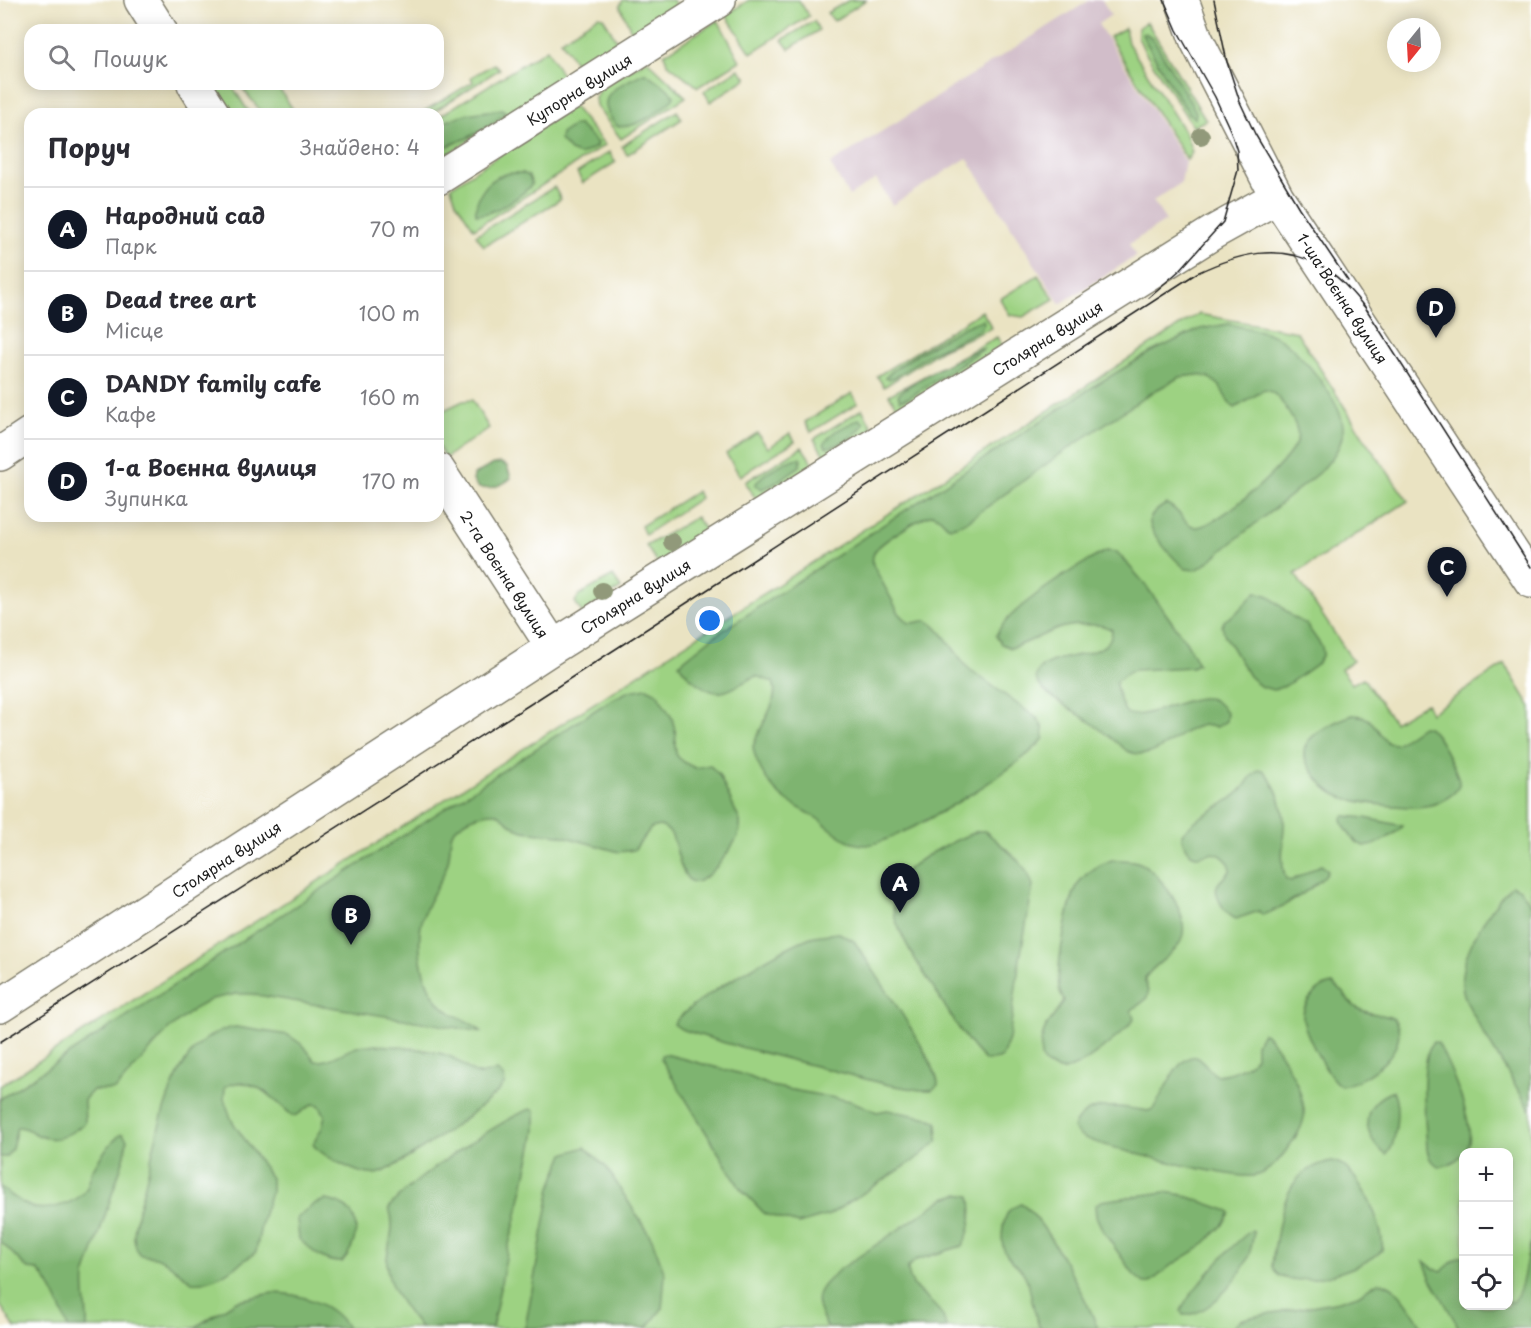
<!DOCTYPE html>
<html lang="uk">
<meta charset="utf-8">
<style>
:root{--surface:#fff;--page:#f2f2f3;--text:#2b2b33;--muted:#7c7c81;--line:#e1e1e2;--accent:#111827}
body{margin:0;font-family:"Playpen Sans",sans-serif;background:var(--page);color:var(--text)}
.controls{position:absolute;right:18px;bottom:18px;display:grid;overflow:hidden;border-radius:12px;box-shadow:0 3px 15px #0003}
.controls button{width:54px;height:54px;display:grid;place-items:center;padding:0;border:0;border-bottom:2px solid var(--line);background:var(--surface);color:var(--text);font:30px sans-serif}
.compass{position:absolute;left:1387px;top:18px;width:54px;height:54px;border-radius:50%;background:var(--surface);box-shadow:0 3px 15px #0003;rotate:198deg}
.you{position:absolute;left:710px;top:621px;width:21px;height:21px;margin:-15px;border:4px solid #fff;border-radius:50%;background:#1a73e8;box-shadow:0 0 0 9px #1a73e833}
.badge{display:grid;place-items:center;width:39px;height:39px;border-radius:50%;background:var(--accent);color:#fff;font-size:20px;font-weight:700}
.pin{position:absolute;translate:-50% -50px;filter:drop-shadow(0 2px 3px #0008)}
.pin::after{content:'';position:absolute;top:32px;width:21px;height:18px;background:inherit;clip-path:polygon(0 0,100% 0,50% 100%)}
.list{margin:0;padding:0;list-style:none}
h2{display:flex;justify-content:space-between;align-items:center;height:78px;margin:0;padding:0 24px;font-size:26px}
h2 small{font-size:20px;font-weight:400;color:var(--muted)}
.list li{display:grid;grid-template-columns:39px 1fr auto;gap:18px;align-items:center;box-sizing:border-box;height:84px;padding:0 24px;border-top:2px solid var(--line)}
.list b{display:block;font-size:22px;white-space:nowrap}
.list p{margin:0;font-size:20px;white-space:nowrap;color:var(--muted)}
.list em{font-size:20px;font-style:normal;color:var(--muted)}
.icon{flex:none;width:33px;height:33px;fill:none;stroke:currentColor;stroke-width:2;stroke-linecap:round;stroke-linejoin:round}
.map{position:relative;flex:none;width:1531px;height:1328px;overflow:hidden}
.search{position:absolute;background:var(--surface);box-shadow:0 3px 15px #0003;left:24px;top:24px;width:420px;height:66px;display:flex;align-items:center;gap:15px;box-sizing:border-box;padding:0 21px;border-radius:18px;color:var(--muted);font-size:22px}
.panel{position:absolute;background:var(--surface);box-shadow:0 3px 15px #0003;left:24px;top:108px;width:420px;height:414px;border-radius:18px}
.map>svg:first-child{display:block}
.industrial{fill:#d1bdc9}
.green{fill:#9dd282;stroke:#5c774f;stroke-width:1.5;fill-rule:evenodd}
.forest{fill:#7eb470;stroke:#4d6846;stroke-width:1.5}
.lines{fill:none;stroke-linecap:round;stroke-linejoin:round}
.minor-casing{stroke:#83806f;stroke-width:36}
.minor{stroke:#fff;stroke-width:33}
.tram{stroke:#1c1c1c;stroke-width:1.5}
.tree{fill:#91997a}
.labels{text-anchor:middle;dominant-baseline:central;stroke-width:6;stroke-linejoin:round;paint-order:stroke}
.street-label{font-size:15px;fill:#1c1c1c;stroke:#fff}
</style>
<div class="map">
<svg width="1531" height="1328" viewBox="0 0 1531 1328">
<rect width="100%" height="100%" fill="#fff"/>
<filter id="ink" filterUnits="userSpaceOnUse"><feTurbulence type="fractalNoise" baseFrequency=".0167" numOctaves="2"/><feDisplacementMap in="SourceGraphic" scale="12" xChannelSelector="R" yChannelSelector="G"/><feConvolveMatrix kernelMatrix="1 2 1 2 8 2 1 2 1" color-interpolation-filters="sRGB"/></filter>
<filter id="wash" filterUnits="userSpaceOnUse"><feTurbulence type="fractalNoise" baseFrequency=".008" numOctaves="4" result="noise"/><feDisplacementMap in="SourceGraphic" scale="24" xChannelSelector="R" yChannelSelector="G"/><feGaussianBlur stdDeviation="1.35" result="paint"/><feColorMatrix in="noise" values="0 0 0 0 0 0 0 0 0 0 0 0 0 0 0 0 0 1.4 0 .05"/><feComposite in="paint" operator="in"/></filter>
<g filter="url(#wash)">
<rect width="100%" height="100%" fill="#eae3c2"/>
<path class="industrial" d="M1090 0H1102L1111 15 1098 24 1185 161 1181 183 1153 201 1166 221 1129 244 1136 256 1060 304 967 158 892 205 876 179 849 196 830 164Z"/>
<path class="green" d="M623 0H673L678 9 634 37 620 6Z
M749 0H799L809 16 751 53 726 15Z
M849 0H866L834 21 827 13Z
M598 16 603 17 620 46 580 71 561 40Z
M718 20 740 61 698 87 667 63 664 54Z
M814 21 819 30 789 49 782 40Z
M1147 22 1206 120 1193 127 1144 50 1138 37V28Z
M1125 28 1128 43 1186 134 1192 152 1187 160 1109 37Z
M547 49 565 81 438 160V117Z
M647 60 686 97 621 139 596 106 595 98 601 86Z
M494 64 500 69 430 114H419L473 82 471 77Z
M739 69 747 78 710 102 704 91Z
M210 84H231L246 108 252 114H228Z
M239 84H276L294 111 289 114H263Z
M573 106 605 145 474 229 456 202 451 187Z
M677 111 682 119 627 155 622 146Z
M609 152 616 162 583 183 577 173Z
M554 187 561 199 484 246 476 235Z
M1038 275 1054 299 1023 317 1010 315 1000 299Z
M982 311 992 328 941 350 884 387 877 376Z
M1198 314 1297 332 1366 441 1408 501 1295 574 1353 661 1341 669 1352 684 1363 678 1394 722 1426 703 1431 713 1505 664 1531 707V1328H15L0 1305V1086ZM1464 1152H1508V1306H1464Z
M997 337 1002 345 900 411 889 395Z
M852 393 858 403 811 432 805 422Z
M472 400 489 428 445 458 438 446V413L463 401Z
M862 409 873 428 826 458 814 439Z
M757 433 768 448 790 433 795 441 740 476 726 454Z
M802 447 814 465 757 501 745 482Z
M697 491 700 498 645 535 641 526Z
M696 517 707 533 658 564 646 546Z
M613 576 621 588 582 613 575 602 579 595Z"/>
<path class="forest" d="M1146 33 1155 42 1191 103 1196 112 1195 119C1180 106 1155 57 1143 37L1142 34Z
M644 73H646L667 88 674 96 673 99C660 111 635 130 617 126 590 96 617 86 644 73Z
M502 109 506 112C493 127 457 144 438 149V124L467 114Z
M574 125H579L597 143 596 147 580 155 570 151 560 140 561 134Z
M523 173 529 176 532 184C524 195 488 218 476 214 474 198 488 180 502 175 509 172 516 173 523 173Z
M983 320 984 324 980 330 931 353 895 377 889 379 885 378C895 366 967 322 983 320Z
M1228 324C1246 328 1266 330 1282 340 1302 353 1345 406 1343 430 1342 447 1332 458 1322 470L1203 566 1196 570 1186 569C1176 561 1148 533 1150 520 1151 513 1161 507 1166 504 1179 507 1185 528 1198 527 1221 524 1291 462 1297 440 1300 428 1291 417 1285 407 1280 399 1274 391 1264 390L1235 408 1229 403 1219 385 1208 377 1197 375 1180 377 1151 393 1059 455 966 522C939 534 951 520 932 514 920 518 882 541 875 551 872 556 872 560 873 565L899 613 909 623C915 624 921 620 927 621 939 624 958 657 968 668L1038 719 1043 728 1044 738C1026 764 896 845 865 845 847 845 831 828 818 819 808 812 796 807 786 800 770 788 756 766 753 747 758 728 781 701 773 682L756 676C745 680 733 691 721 692 706 694 687 676 679 664L710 639 1097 384 1151 352 1200 329Z
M985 348 910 397 900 400 898 395C911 381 966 353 985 348Z
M859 419 864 423C859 434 838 448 826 447L824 443 834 432Z
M799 458 801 459 800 466 774 484 762 489 755 485C761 473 785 461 799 458Z
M493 464 501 463 507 466 511 478C504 485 489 490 479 488L473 481 474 475Z
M1107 551 1117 552 1144 583 1187 643 1198 664 1192 667 1135 670 1129 672 1116 682C1116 689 1118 694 1120 700 1122 704 1123 710 1127 713 1140 722 1186 696 1205 698 1215 698 1221 706 1227 713L1226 721 1217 727C1210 728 1206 723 1199 726 1174 733 1156 764 1127 751 1115 741 1103 731 1090 722 1075 711 1048 698 1038 683 1035 678 1036 673 1039 670 1053 651 1113 661 1112 630 1106 626 1101 625 1094 625 1054 622 1045 638 1011 648L1001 644 996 636C1004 611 1082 562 1107 551Z
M1256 592 1269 596 1293 617 1306 624 1322 647 1323 654 1318 663 1285 686 1273 690 1260 686 1249 676 1225 636 1222 626 1224 621 1236 613Z
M647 688 657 693 672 718 676 734 675 743 676 754 679 758 687 764 695 768 710 765 719 775 740 821C742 835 733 844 726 855 718 865 711 875 699 881 680 889 678 845 671 834 668 830 665 828 660 826L651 828 634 850 619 852 559 835 523 831 516 828 497 813C480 812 462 820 452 833 449 844 451 854 447 865 442 881 431 895 425 911 414 940 420 984 443 1007 454 1017 472 1021 482 1032L251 994H236L212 999 194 1009 168 1030 115 1090H93L84 1100 85 1123C68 1136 54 1145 34 1133 28 1130 23 1126 17 1127L12 1149 6 1157H0V1099L609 701 629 691Z
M1353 715C1375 716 1374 729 1388 743L1396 744 1422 726C1425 726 1428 727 1430 729 1438 734 1461 777 1459 785 1456 796 1435 805 1425 806 1407 809 1355 803 1339 796 1327 791 1320 782 1313 772 1309 766 1303 759 1304 752 1305 734 1338 720 1353 715Z
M1259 770H1263C1276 784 1285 808 1284 827 1283 844 1280 864 1286 879L1291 881 1321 865 1328 870C1324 883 1276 912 1262 915L1259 911 1236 919C1226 915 1214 897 1217 886 1219 880 1227 876 1230 871L1229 863C1225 859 1222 855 1217 854 1204 849 1197 865 1186 848 1183 843 1182 840 1182 834 1197 814 1223 808 1240 791 1249 783 1246 779 1259 770Z
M1345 816 1365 818 1403 826C1399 831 1393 834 1387 838 1372 848 1362 851 1350 835 1346 829 1342 825 1342 818Z
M978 831H985C1002 846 1027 863 1033 886L1019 964 1009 1039 1002 1057 999 1059 986 1061C965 1042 950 1014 935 990 920 967 904 944 895 918 893 911 892 893 895 886 904 863 955 840 978 831Z
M1112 860C1121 860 1131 859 1140 863 1161 873 1192 917 1181 941 1173 956 1154 964 1145 978 1144 984 1148 987 1148 993 1148 1002 1136 1005 1131 1011L1134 1018 1132 1022C1118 1037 1085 1066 1065 1070 1059 1071 1052 1068 1047 1065 1040 1060 1040 1053 1041 1045 1043 1022 1057 1017 1064 1000 1062 997 1061 995 1060 992 1054 974 1069 895 1080 881 1088 871 1101 864 1112 860Z
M1512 885 1520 889 1531 904V1111C1515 1085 1499 1059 1483 1032 1476 1019 1466 1005 1463 991 1455 959 1490 907 1512 885Z
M839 933 854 941C869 965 939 1064 938 1085L932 1090H920L889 1085 725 1043 681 1029 674 1024C687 1003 786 946 811 937 820 934 830 934 839 933Z
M1333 984C1343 989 1347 1002 1357 1008 1368 1015 1382 1013 1394 1019 1414 1048 1366 1082 1341 1086 1329 1080 1303 1031 1303 1016 1303 1002 1319 985 1333 984Z
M236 1027 288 1035 304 1046 315 1061C335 1063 348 1044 372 1045 396 1046 423 1048 446 1055 459 1058 466 1071 478 1074 484 1075 490 1072 497 1071L503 1076 505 1083C494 1101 397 1169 377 1174 361 1177 327 1158 315 1147L313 1144 322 1128 325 1115 319 1105 313 1104 297 1115 293 1116C274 1101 253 1072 225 1087L224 1099 232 1121 271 1178V1192L262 1220 256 1252C241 1263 211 1286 192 1282L165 1261 156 1257 140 1255C136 1250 135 1245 134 1238 134 1220 141 1201 145 1184 155 1144 163 1097 185 1062 197 1043 214 1030 236 1027Z
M1263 1033 1266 1034C1281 1051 1306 1093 1304 1116 1303 1129 1292 1142 1285 1152 1277 1163 1266 1174 1253 1176 1233 1179 1095 1146 1079 1135 1076 1133 1074 1130 1073 1128 1086 1098 1123 1107 1148 1111L1153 1109C1161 1099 1179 1052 1196 1057 1204 1059 1208 1071 1216 1075 1230 1074 1247 1068 1256 1057V1044Z
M1433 1042 1438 1043 1441 1049C1451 1069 1473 1120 1469 1142 1467 1155 1451 1165 1439 1167L1430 1159 1427 1150C1426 1123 1418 1063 1433 1042Z
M665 1054 745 1075 771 1086 851 1101 877 1112 887 1110 929 1118 937 1122 938 1141 912 1162 829 1215 798 1224 765 1214 740 1188 661 1059 662 1055Z
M1393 1091C1400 1103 1397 1146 1386 1155 1360 1133 1360 1104 1393 1091Z
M531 1109 535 1111V1130L532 1147 516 1219 508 1248 492 1328H420C405 1309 384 1284 387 1258 389 1240 396 1226 389 1208 404 1185 504 1117 531 1109Z
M121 1134H123L127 1140 125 1155 85 1276C83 1294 88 1310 87 1328H68C61 1308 53 1286 38 1270L28 1269 0 1241V1187C10 1194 20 1203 31 1207 46 1212 79 1203 86 1189 89 1184 90 1177 92 1171 98 1159 110 1143 121 1134Z
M585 1147 607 1168 652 1239 665 1274 662 1309 647 1328H525L551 1187 564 1154Z
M1332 1161C1356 1163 1386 1227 1382 1250 1368 1268 1280 1297 1272 1266 1273 1253 1276 1241 1278 1229 1285 1194 1293 1169 1332 1161Z
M1165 1192 1183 1195 1229 1211 1230 1213 1222 1226 1201 1247 1170 1266 1150 1283H1144L1134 1275 1103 1231 1096 1216 1095 1205 1101 1201Z
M958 1194 970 1196C974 1212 971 1232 962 1246L916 1260 908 1267C908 1297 944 1300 946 1328H828C811 1298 814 1293 839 1270L945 1198Z
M326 1200C330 1201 336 1202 340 1204 365 1216 356 1246 342 1262 324 1263 312 1251 299 1239L297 1218 316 1203Z
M1021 1204C1045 1218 1087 1301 1098 1328H1040C1032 1312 1033 1294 1026 1278 1022 1267 1011 1263 1005 1252 1000 1242 1002 1220 1009 1211 1012 1207 1016 1206 1021 1204Z
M1252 1230 1254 1232C1252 1242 1251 1251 1247 1260 1237 1281 1208 1316 1183 1315L1181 1311C1190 1291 1233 1243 1252 1230Z
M1531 1242V1328H1459L1430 1277 1424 1261 1433 1268 1442 1271 1457 1258 1463 1256 1464 1306H1508L1509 1300 1512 1303C1526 1286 1524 1262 1531 1242Z
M1378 1282C1399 1283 1412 1312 1423 1328H1231L1240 1320 1251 1317 1339 1301 1358 1295Z
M272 1293C298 1293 333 1303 347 1328H194L236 1301Z"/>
</g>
<g filter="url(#ink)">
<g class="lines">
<g class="minor-casing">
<path id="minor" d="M141 0 160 30
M1182 0 1196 39 1277 197 1531 581
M194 84 213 114
M438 178 719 0
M0 454 30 434
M438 470 553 647
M0 1006 553 647 1214 232 1277 197"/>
</g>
<use href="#minor" class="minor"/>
<path class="tram" d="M1214 0 1227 62 1240 102 1255 134 1299 208 1348 281
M1149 297 1180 270 1223 222 1238 170 1237 151 1231 132 1215 97 1177 30 1164 0
M1363 304 1531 567
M0 1042 529 705 1197 273C1237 254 1280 242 1321 266 1340 276 1354 295 1368 311"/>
</g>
<g class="tree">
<circle cx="1201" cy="136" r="9"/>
<circle cx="672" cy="542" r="9"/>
<circle cx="602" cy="591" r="9"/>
</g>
</g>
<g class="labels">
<g class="street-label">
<text transform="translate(579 89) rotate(-32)">Купорна вулиця</text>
<text transform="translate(1343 298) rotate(57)">1-ша Воєнна вулиця</text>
<text transform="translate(1047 338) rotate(-32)">Столярна вулиця</text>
<text transform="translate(505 574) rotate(57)">2-га Воєнна вулиця</text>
<text transform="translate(635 596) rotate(-32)">Столярна вулиця</text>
<text transform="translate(226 859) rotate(-33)">Столярна вулиця</text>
</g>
</g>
</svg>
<div class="controls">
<button>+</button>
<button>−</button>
<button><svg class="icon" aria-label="locate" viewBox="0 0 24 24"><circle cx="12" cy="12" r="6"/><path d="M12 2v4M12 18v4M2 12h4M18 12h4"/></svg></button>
</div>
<svg class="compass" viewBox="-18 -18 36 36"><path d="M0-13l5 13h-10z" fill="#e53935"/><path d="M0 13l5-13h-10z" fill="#7c7c81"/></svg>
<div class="you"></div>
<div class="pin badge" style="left:900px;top:913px">A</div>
<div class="pin badge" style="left:351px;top:945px">B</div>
<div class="pin badge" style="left:1447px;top:597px">C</div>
<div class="pin badge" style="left:1436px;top:338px">D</div>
<div class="search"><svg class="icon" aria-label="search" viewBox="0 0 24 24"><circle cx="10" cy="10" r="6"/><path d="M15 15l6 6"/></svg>Пошук</div>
<section class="panel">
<h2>Поруч<small>Знайдено: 4</small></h2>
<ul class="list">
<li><span class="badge">A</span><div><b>Народний сад</b><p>Парк</p></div><em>70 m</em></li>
<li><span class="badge">B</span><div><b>Dead tree art</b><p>Місце</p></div><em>100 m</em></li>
<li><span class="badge">C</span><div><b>DANDY family cafe</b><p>Кафе</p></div><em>160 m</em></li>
<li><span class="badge">D</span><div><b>1-а Воєнна вулиця</b><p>Зупинка</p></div><em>170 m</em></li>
</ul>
</section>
</div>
